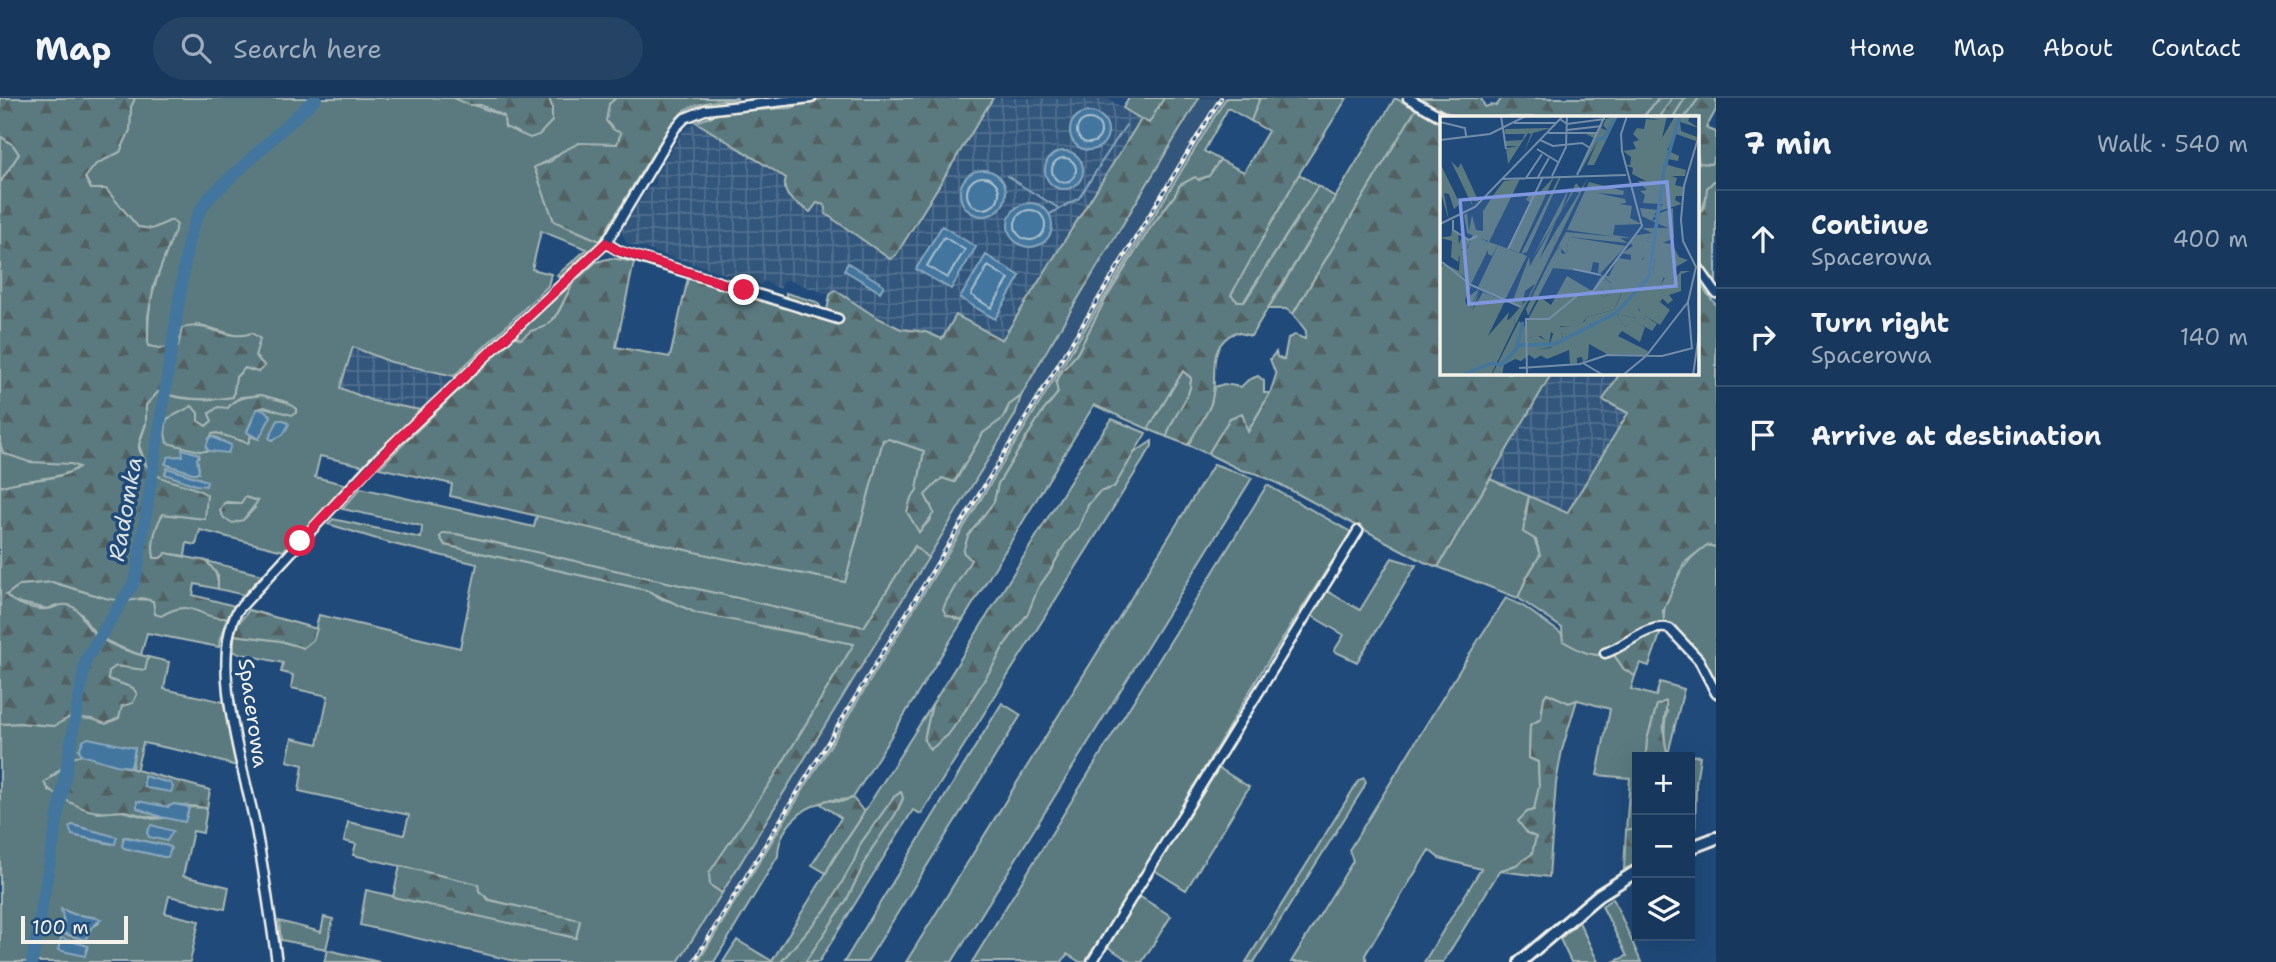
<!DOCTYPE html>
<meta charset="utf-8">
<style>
:root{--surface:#17385c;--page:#244365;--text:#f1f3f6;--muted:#9eacbb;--line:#365272}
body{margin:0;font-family:"Shantell Sans",sans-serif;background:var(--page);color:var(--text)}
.controls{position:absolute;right:21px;bottom:21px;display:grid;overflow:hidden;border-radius:0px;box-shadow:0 7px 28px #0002}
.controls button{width:63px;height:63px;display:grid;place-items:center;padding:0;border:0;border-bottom:2px solid var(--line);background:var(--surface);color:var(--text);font:35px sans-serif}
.scale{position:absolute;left:21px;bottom:18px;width:107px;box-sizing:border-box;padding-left:7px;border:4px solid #f4f1e8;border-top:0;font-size:19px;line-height:24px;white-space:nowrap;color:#f4f1e8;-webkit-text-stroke:5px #1f4a7a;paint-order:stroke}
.stop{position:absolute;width:21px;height:21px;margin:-16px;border:5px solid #e11d48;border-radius:50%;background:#fff}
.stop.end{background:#e11d48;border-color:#fff;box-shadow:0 2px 7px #0008}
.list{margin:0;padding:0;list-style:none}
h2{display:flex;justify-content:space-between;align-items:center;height:91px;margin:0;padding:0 28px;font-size:30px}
h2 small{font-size:23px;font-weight:400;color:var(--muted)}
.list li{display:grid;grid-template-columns:46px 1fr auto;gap:21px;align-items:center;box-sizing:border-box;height:98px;padding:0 28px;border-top:2px solid var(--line)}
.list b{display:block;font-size:26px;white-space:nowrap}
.list p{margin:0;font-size:23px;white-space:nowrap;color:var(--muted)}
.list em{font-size:23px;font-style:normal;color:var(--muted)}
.icon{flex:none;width:38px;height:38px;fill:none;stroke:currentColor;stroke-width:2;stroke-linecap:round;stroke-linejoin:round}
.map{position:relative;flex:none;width:1716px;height:864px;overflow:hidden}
header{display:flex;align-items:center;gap:42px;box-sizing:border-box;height:98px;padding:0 35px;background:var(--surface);border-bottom:2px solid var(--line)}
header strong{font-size:33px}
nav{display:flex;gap:38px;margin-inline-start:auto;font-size:24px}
.search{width:490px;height:63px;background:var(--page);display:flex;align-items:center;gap:18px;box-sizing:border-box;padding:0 24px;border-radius:38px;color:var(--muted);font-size:26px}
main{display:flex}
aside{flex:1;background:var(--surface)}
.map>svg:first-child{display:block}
.built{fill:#32567c}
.industrial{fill:url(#industrial-grid)}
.green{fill:#5a7a7f;stroke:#a7b6b4;stroke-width:2;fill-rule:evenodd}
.forest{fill:url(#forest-firs);stroke:#a7b6b4;stroke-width:2}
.water{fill:#42769f;stroke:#89a7bc;stroke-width:2}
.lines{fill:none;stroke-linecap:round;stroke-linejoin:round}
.shore{stroke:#adc0cb;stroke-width:2}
.stream{stroke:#89a7bc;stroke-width:2}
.river{stroke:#42769f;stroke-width:12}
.street-casing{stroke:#f4f1e8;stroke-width:13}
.secondary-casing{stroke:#f4f1e8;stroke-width:16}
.street{stroke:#1f4a7a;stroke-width:8}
.secondary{stroke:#1f4a7a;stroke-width:10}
.rail-casing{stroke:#f4f1e8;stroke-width:4.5}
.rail{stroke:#1f4a7a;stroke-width:2;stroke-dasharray:5;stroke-linecap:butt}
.route{stroke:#e11d48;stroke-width:9}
.labels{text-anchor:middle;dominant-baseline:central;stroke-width:7;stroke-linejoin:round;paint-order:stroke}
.street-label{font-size:21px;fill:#f4f1e8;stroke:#1f4a7a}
.water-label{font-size:23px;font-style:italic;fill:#d9dfdd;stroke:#1f4a7a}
.inset-river{fill:none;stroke:#42769f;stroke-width:3.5}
.inset-road{fill:none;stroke:#748da6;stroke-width:2}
.view{fill:#7e97df;fill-opacity:0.15;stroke:#7e97df;stroke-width:3.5}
.inset-edge{fill:none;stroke:#f4f1e8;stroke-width:3.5}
</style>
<header>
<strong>Map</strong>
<div class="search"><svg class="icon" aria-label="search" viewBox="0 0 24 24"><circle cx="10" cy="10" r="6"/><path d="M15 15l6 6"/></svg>Search here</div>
<nav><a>Home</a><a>Map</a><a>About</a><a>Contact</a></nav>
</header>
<main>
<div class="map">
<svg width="1716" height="864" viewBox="0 0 1716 864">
<defs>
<pattern id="industrial-grid" width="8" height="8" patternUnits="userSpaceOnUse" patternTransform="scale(1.75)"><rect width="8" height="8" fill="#32567c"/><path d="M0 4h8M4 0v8" fill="none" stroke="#506f8f"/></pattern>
<pattern id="forest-firs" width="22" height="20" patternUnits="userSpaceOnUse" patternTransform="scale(1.75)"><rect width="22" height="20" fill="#5a7a7f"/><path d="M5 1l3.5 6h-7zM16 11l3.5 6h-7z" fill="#526162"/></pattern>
</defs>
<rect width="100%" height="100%" fill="#1f4a7a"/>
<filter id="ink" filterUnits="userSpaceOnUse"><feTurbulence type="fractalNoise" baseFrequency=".0143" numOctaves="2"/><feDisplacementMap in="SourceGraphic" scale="14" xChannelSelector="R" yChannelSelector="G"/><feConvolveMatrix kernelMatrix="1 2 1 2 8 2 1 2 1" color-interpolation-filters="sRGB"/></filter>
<g filter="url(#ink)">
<path class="built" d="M1199 0H1226L698 864H678L804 663 1015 317 1025 287Z"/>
<path class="industrial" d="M993 0H1107L1141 21 1002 242 957 217 942 241 926 234 901 231 876 219 835 192 830 197 785 181 780 191 763 183 761 187 626 145 622 132 648 90 655 87 656 84 654 80 684 32 696 24 786 80 783 89 784 95 809 113 817 105 825 107 826 116 890 160 896 157Z
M353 249 391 264 454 278 420 312 373 303 340 290Z
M1552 275H1620L1604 302 1628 315 1567 416 1490 381Z"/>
<path class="green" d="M135 0H453C471 7 486 10 504 19L505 29 514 32 552 9 549 0H616L609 6 621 35 617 46C603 45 571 48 560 55 551 61 544 65 534 69L554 123 600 143 559 180 557 177 587 151 541 133 532 171 551 176 548 188 454 278 391 264 353 249 340 290 373 303 420 312 364 368 320 358 315 379 348 387 283 453 200 432 196 447 187 445 185 458 166 455 161 460H154C151 445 155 428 163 416L204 421 169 383 158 379 146 367 139 347 146 326V307L158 294C183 303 207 303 233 299L236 279 245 270 258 274 255 258 259 241 241 239 197 226 179 249 159 250 148 248C148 227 148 207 155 187 162 164 171 146 172 122L152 131 138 129 91 91 85 79 96 66 120 54 130 32 131 9ZM261 297 286 304 274 311 264 309 257 311 264 312 271 318 258 341 251 338 248 345 217 335 211 336 209 340 215 339 230 347 219 353H200L192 309 198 315V323L206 328 212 323 209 315 228 310 233 304 241 299ZM199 358 197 361 199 371 193 375 168 367V359ZM167 370 201 381 196 387 165 376ZM227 404 241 405 255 410 243 422Z
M1129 0H1164L1149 26 1123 10Z
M1226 0H1260L1251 23 1228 10 1204 53 1220 62 1209 78 1180 87 1175 97 1149 132 1104 204 1077 256 1062 273 1056 285 1058 295 1041 316 998 386 994 404 968 438 972 461 946 504 955 521 963 522 853 700C841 704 833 700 826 703 800 710 778 731 778 758L714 864H698Z
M1395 0 1416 11 1293 216 1286 211H1268Z
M1659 0H1672L1660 19H1643Z
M1685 0H1699L1685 19H1673Z
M1 38 13 47 19 56 0 85Z
M1697 54 1710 66 1716 56V81C1702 96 1709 104 1697 120Z
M1299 76 1318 88 1244 203H1237L1230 197Z
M573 185C565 199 559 219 545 228 537 233 529 235 521 241L514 238Z
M786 195 817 204 820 208 815 211 786 201Z
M1183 273 1191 280C1192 302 1171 317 1167 339L1148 331Z
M1258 278 1264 283V295H1270L1247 335 1241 316 1230 320 1208 356 1188 347 1211 306 1214 289 1224 286 1241 289 1248 282Z
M1021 298 1015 317 928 460 915 448 864 529 456 436 440 439 445 447 646 492 662 501 769 530 854 546 774 679 734 741 710 787 722 795 678 864H519L360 827 366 792 576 840 580 823 489 802 479 793 477 786 353 757 356 746 344 743 348 724 404 737 409 717 299 693 303 667 287 663 292 640 318 646 328 598 291 590 293 577 281 574 283 565 234 554V537L281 543 293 547 313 541 319 517 460 550 477 466 393 446 328 426 333 421 421 440 422 428 342 411 361 390 534 429 537 417 717 459 845 484 883 342 889 341 924 353 917 392 910 403 919 434 931 421V407L924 397 942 380 955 384 983 335 1006 315 1009 307Z
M1152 343V348L921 716 913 712 819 864H805L846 803 871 752 895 717 903 701 901 694 894 699 861 745 854 763 828 809 781 864H723L737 842 772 863 826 775C835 754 853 736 864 714L932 607 924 641 961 619 996 563 1003 549 1028 515 1038 490 1050 473 1065 446 1078 431 1088 407 1099 394 1114 389 1134 355Z
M0 345 3 355 71 366 79 369C56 384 26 379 0 389Z
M1214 366 1252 380 952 864H906Z
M1490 381 1529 398 1525 415 1540 457 1527 479 1518 500 1438 469Z
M1267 387 1351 434 1263 571 1111 828 1087 864H1080L1067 856 1062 864H972Z
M1707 447 1716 449V578L1713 588C1703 560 1689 542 1664 525 1661 498 1685 461 1707 447Z
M1392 460 1416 467 1357 564 1334 553 1344 537 1312 518 1327 493 1360 512Z
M206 463 262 477 244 497 218 491V477Z
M52 484C72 490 93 498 114 501 128 503 140 499 154 503L155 516C163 514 175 508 183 508 199 508 207 521 227 520L220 540 219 549 147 535 141 557C117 548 93 542 82 516L56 507 48 511 12 503 6 497 20 487Z
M1506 500 1523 508 1562 536 1563 543C1582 554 1591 559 1614 557L1624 571 1635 578 1631 591 1656 598 1660 584 1684 591 1668 656 1700 658 1696 686 1695 739 1690 742V659H1668C1664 644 1663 629 1667 613L1657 607 1647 642 1646 659H1637V730L1626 732 1630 680 1597 677 1610 611 1578 602 1569 605 1547 595 1542 610 1541 621 1530 627 1529 660 1538 664 1539 688 1534 713 1527 714V735L1536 739 1532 757 1516 767 1499 774 1443 864H1424L1481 771 1439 760 1429 752 1365 857 1367 864H1291L1353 763 1349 752 1477 544Z
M148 559 169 564 164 591 224 604 237 668 187 654 143 645 136 673 129 670 132 669 135 650 113 646 79 651 82 657C68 660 62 672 51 678L48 692 98 715 122 713 153 721 187 718 189 709 207 710 203 735 193 733 183 778 229 789 225 811 169 798 165 815 199 823 190 864H0V626L20 625 54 628 70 619 92 621 122 608 133 590 107 581 109 573 116 568 145 572ZM72 727 116 739 112 746 72 737ZM127 739 168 748 164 759 124 750 123 740ZM64 812 73 816 98 820 99 825 91 830 85 842 64 836 61 834Z
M1002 605 1021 617 867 864H844Z
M1219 670 1249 689 1186 792 1154 772Z
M1364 680 1366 684 1363 691 1254 864H1246L1359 682Z
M1139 798 1171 818 1142 864H1131L1108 849Z
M1613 800 1641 864H1613L1627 858 1602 808Z
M324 819 333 821 326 851 281 842 279 823 321 834Z
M1579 824 1598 864H1571L1560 841Z
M328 852 379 864H324Z"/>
<path class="forest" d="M0 0H135L131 9 130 32 120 54 96 66 85 80 91 91H106L138 129 152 131 172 122 177 127 154 187 148 218V248L159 250 178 249 182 230C208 223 227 244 252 235L260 241 255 258 265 268 258 274 245 270 236 279 233 299C207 303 183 302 158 294L146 307C146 312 146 318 146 323 145 332 138 341 139 350 147 390 182 379 207 397L205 421 163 416C155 428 151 446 154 460H161L166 455 206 463C216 473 218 478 218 491L195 486 193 497 235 508 227 520C197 522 194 498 161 518L155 516 153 503 142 500 128 503 109 501 52 484 20 487 6 497C13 506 35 512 47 511 54 511 60 505 68 507 81 510 82 522 89 530 103 546 128 554 148 559L145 572 116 568 109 573 108 581 133 590 137 596 133 605 122 608 119 620 106 626 92 621 70 619 54 628 20 625 0 626V389C26 379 57 385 79 369L71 366 29 364 3 355 0 345V85L19 56 13 47 0 38Z
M453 0H549L552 9V23L539 37 530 40 505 29 504 18 481 7H470Z
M616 0H738C721 3 701 3 685 12 670 21 614 121 600 143L554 123 534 69 551 63 561 54 579 45 617 46 621 35 614 32 606 23 609 6Z
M824 0H993L896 157 890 161 826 116 824 107 817 105 810 114C795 103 780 99 786 80L696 24 723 14 790 10Z
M1164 0H1199L1044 257 1021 298 1009 307 1002 321 983 335 954 384 942 380 925 397 934 415 919 434 907 414 910 403 917 392 924 353 889 341 883 342 845 484 717 459 450 398 452 386 379 370 514 238 521 241 531 233 544 229 556 219 573 185 596 164 611 160 634 164 616 249 670 259 688 180 834 224 839 220 827 212 830 197 835 192 876 219 901 231 926 234 942 241 956 217 1002 242 1141 21 1149 25Z
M1260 0H1347L1299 76 1231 197 1237 203H1245L1318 88 1335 99 1251 238 1236 234C1202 250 1221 281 1210 308 1204 321 1195 334 1188 347L1167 339C1171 317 1192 302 1191 280L1183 273 1148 331 1094 307 963 522 946 517 943 511 946 504 971 462 963 454 968 438 994 404 998 386 1041 316 1058 295 1056 285 1062 273 1077 256 1104 204 1149 132 1175 97 1180 87 1195 79 1199 82 1209 78 1220 62 1244 74 1268 33 1251 23Z
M1423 0H1481L1485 9 1491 7 1496 8 1502 0H1659L1643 19H1456L1422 2Z
M1672 0H1685L1673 19H1660Z
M1699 0H1716V12L1706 30 1716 34V56L1711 66 1699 65 1697 54V19H1685Z
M1416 11 1441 26V275H1552L1438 469 1424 464 1283 388 1258 376 1241 372 1208 356 1230 320 1242 315 1248 334 1270 295 1276 277 1270 261 1276 254 1277 259 1284 262 1288 240 1295 237 1305 241 1306 233 1293 216Z
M1716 81V188L1697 158V120L1705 109 1707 90Z
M1697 182 1716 207V449L1707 447 1684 465 1663 513 1664 525 1649 568 1640 565 1635 578 1624 571 1614 557C1591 559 1582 554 1563 543L1562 530 1518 500 1527 479 1540 457 1536 442 1523 434 1529 398 1567 415 1628 315 1603 302 1620 275H1697Z
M261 297 286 304 296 310V315L292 317 264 309 257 311 247 333 251 338 248 345 217 335 212 336 206 349 209 353H200L167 345 165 335 167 321 192 308 198 315V323L206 328 212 323 209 316 218 309 228 310C237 298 247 300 261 297Z
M1112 321 1146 335 1114 389 1099 394 1088 407 1078 431 1065 446 1050 473 1038 490 1028 515 1003 549 996 563 961 619 948 637 930 652 924 642 932 607 1089 353Z
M245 399 258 403 243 422 233 425 224 420 220 413 224 405H241Z
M443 435 456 436 864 529 915 448 928 460 722 795 710 787 709 775 774 679 854 546 696 515 646 492 445 447 440 439Z
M249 512 317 531 313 542 303 550 281 543 234 537 238 526Z
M1547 595 1569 605 1577 602 1562 652 1556 685 1549 779 1499 773 1516 767 1532 756 1536 739 1527 735 1518 723 1527 714 1534 712 1539 688 1538 664 1529 660 1530 627 1541 621 1544 599Z
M1666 603C1667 613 1664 619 1664 628 1663 639 1666 650 1668 659H1646L1647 642 1657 607Z
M82 657 210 692 207 710 174 706 168 709 141 712 161 719C148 722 136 714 123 713 116 713 108 715 101 714 86 714 52 698 44 685 48 681 54 678 58 674 68 665 66 661 82 657Z
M901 694 903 700 895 717 871 752 846 803 805 864H781L828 809 854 763 861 745 894 699Z
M853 700 864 714C853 736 835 754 826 775L812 767 841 720 821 706 826 702 841 704Z
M1637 730V766L1624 771 1626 732Z
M400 768 478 786 479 793 489 802 580 822 576 840 393 799Z"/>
<path class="water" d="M1070 33a19 19 0 1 1 38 0a19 19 0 1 1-38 0Z
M1045 72a19 19 0 1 1 38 0a19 19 0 1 1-38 0Z
M960 95a23 23 0 1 1 46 0a23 23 0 1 1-46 0Z
M1008 127a22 22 0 1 1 44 0a22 22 0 1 1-44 0Z
M942 128 976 149 951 191 916 171Z
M986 157 1020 178 995 221 960 200Z
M848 165 884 187 880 194 844 172Z
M257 311 264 312 271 318 259 341 247 334Z
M278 322H284L289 326 283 337 272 342 269 340Z
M212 339 231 347 228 355 209 353 206 349 209 340Z
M182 351 199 356 197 361 199 375H193L165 366 168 359 183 358Z
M167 370 207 383 206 388 196 387 165 376Z
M88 640 135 650 131 669 116 667 82 657 79 652 83 643Z
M144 678 170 685 173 689 171 694 147 690 144 688Z
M137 703 168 709 174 706 189 709 185 724 161 719 137 710Z
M72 727 117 739 115 746 72 737 69 729Z
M151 727 173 733 167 743 149 739 147 735Z
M124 739 168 748 171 750 168 759H164L124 750 122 748Z
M61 811 73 816 101 821 91 830 85 842 61 834 64 824Z
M61 840 88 848 85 858 58 852Z"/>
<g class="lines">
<path class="shore" d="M1077 33a12 12 0 1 1 24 0a12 12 0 1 1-24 0Z
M1052 72a12 12 0 1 1 24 0a12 12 0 1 1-24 0Z
M967 95a16 16 0 1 1 32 0a16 16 0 1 1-32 0Z
M1015 127a15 15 0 1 1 30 0a15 15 0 1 1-30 0Z
M944 139 965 152 947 180 927 168Z
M988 168 1009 181 991 210 971 197Z"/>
<path class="stream" d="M1101 65 1126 27
M1007 78 1020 86
M1022 88 1060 111
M1050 116 1079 100 1100 67"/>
<path class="river" d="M32 864 86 561 133 486 137 474 188 145C193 127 198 113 210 99L316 0"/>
<g class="street-casing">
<path id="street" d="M1408 0 1442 19
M606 145 621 154 838 221
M1697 168 1716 195
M1605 555C1625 549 1648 524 1670 531L1699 562 1716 595
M277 864C270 818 264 772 255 726 244 671 208 562 238 512L375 363 606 145 675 30 685 20 705 12 811 0
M1092 864 1358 433"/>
</g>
<g class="secondary-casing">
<path id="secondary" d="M1690 750 1716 740
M1520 864 1599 797 1637 773"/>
</g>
<use href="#street" class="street"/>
<use href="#secondary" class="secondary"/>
<g class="rail-casing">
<path id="rail" d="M694 864 1221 0"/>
</g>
<use href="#rail" class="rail"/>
</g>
</g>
<g class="lines" filter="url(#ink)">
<path class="route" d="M300 443 399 340 606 145 617 152 744 192"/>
</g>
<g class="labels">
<g class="street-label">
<text transform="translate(253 615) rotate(82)">Spacerowa</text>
</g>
<g class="water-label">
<text transform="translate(125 411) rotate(-80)">Radomka</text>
</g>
</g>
<g transform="translate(1440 18)">
<rect width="259" height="259" fill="#1f4a7a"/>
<path d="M178 0 154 49H147L158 24 139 58 154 22 146 18 156 17 162 3 161 12 168 15 163 9 166 3ZM199 0H227L222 22 235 0H250L248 5 259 12 240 6 241 15 257 21 256 25 236 18 227 34 239 40 238 45 228 43V49L246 54 245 60H232L237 62 235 69 243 71V80H236L235 84 242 88 216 96 212 105 202 100 200 92 218 94 223 88 203 87 205 79 200 75 207 74 198 65H206L192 58 193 52 185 49H190L191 41 183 35 196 33 193 26 199 24 193 18 197 12 204 13 206 3 219 4ZM111 12 93 17 84 36 91 18 88 17 68 48 66 32 79 30H66L65 25 82 24 85 18H64L65 13ZM11 45 18 52 21 47 39 86 31 84 33 91ZM0 47 20 88 14 93 9 78 4 77 9 105 0 74ZM114 61 79 137 68 132 90 86 86 84 89 78H98ZM121 61 87 136 81 138 119 61ZM148 62 90 181 74 211 75 201 69 204 88 182 115 128 114 118 139 77 134 75 93 141 130 70 121 96 136 67 141 73ZM80 63 49 126 58 129 52 140 48 138V125L27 117 24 99 27 97 29 115 32 99 36 114 43 115V95L57 74 64 65ZM149 66 184 75 183 79 157 77 185 83 186 87 179 88 192 90 190 102 202 108 175 109 173 119 192 122H180L188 127 129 121 126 138 119 130 110 145 126 116 177 121 127 114ZM12 114 18 116 19 128 23 118 30 126 26 134 21 133 24 141 19 140 18 146 11 141 12 125 0 122 11 120ZM212 117 207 125 214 128 215 135 205 137 202 144 215 142 213 157 224 160 220 171 226 178 220 186 230 194 220 209 205 200 204 204 197 198 200 194 191 188 184 190 196 202 176 198 185 211 194 203 205 211 200 226 182 215 178 220 208 235 206 239 167 238 149 228 148 243 143 246 142 241 137 242V247L130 248 129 234 107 243 100 239 112 231 90 234 86 230 88 222 98 220 110 227 114 215 123 221 119 211 135 210 132 201 144 206 147 201 174 194 182 177 171 171 169 179 162 181 161 171 171 167 162 159 169 160 178 142 191 144V139L182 137 193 130 190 127 197 119Z" fill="#5a7a7f"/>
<path d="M233 92 234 122 223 127 232 128 239 141 248 144 236 151 233 164 241 155H250L241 158V175L229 179 233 184 228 188 220 180 226 179 219 172 225 162 213 157 215 142 203 145 204 137 197 136 208 130 212 133 205 136H214V128L207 125 212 117 202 112H228L212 105 217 102 213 100ZM117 102 99 144 114 118 115 128 96 167 85 175 82 190 72 187 89 141 90 150ZM33 118 48 126V134L31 168 20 157 31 171 25 184 27 190 29 180 39 173 29 195 40 174 32 195 43 176 65 185 48 220 69 196 67 204 75 201 74 211 51 259H0V157L3 147 19 155 20 135 28 132ZM129 121 186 130 161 157H158L159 147 153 146 151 156 113 152 88 200 86 193 110 145 121 128V137L126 138ZM58 129 87 140 65 184 38 171ZM162 159 171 168 161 172 162 181 169 179 171 171 182 176 174 194 147 201 142 207 133 202 136 211 120 210 122 219H127L118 221 111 216 109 228 101 220 88 222 84 230H91L90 233 113 232 95 243 89 239 81 245 75 243 64 249 62 259H52L79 205 84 211 100 181 111 189 127 160 152 175 136 181 151 177ZM187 186 196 189 204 204 205 200 217 208 212 215 194 204 185 211 176 198 196 202 183 190Z" fill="#5a7a7f"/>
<path class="inset-river" d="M156 24 164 22 176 0M76 233 83 206M23 259 52 247 61 249 80 229 115 228 176 197 209 161 224 54 240 0"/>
<path class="inset-road" d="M61 0 66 33M120 3 127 8 165 3M0 6 25 12 26 20M74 7H116M127 14 162 10M108 17H158M0 24 50 18 86 0M100 24 113 30 142 27 150 32M97 33 118 46M137 59 165 0M112 60 126 31 127 0M98 61 109 42M86 62 102 38M62 63 186 59M13 104V114L29 124 37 120M0 108 35 91 123 0M0 127V154M68 133 103 61M2 146 31 169 81 191M133 153 161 159M252 233 248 186 256 151 243 125 241 104 244 70 259 19M143 247 163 259M79 252 140 248 167 239 222 240 253 232M87 259 86 203H109L138 179 153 175 202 110 182 35 181 18 187 0M183 259 206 240 248 186M253 259 259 218"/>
<path class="view" d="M227 66 236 170 29 188 20 84Z"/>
<rect width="259" height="259" class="inset-edge"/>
</g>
</svg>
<div class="controls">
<button>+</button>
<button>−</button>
<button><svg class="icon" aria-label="layers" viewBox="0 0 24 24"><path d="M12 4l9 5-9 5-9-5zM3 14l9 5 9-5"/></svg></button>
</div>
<div class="scale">100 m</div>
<div class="stop" style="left:300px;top:443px"></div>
<div class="stop end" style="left:744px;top:192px"></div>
</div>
<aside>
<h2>7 min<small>Walk · 540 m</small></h2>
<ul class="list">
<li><svg class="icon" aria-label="ahead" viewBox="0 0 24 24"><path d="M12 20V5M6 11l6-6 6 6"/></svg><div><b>Continue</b><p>Spacerowa</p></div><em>400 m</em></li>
<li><svg class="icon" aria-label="right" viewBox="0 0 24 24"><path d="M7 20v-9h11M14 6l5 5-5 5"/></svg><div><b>Turn right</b><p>Spacerowa</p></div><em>140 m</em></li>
<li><svg class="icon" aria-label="arrive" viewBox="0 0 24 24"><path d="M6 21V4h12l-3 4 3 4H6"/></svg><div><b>Arrive at destination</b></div></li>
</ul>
</aside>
</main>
